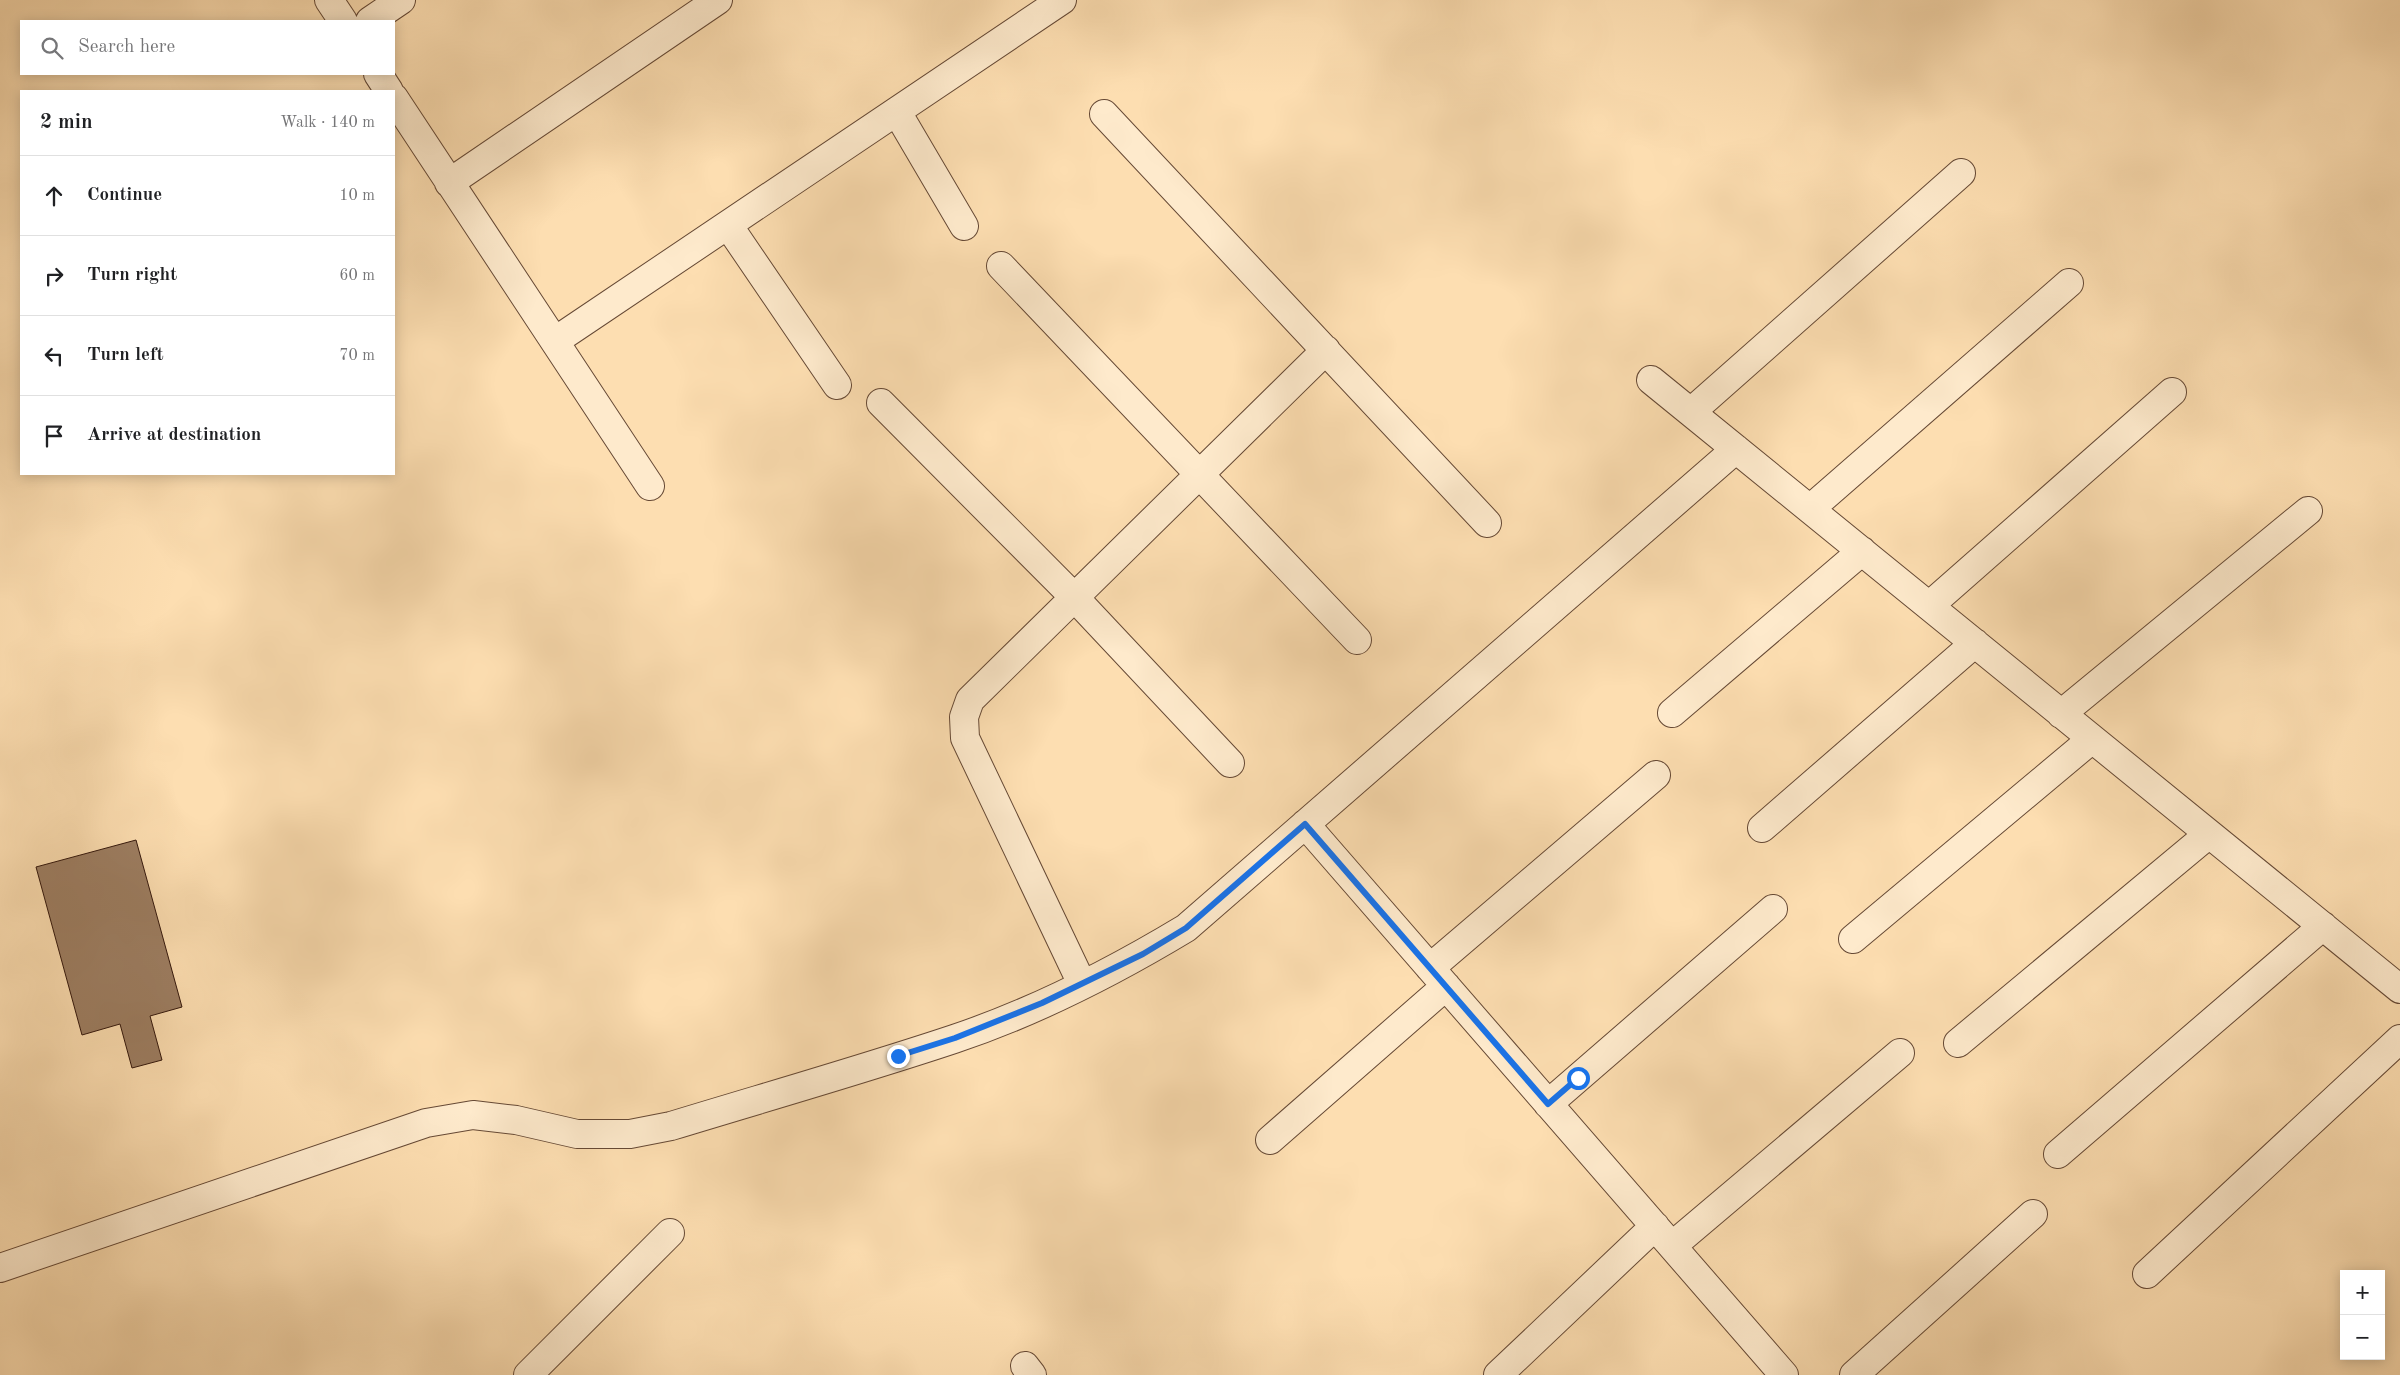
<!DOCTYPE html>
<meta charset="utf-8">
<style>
:root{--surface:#fff;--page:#f6f6f6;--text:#202124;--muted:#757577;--line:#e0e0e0}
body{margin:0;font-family:"Old Standard TT",serif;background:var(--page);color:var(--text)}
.controls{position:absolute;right:15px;bottom:15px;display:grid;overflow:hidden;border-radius:0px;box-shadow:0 2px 12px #0003}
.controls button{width:45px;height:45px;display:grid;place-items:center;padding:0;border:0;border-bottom:1px solid var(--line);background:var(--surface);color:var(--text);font:25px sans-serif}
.stop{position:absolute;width:15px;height:15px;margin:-11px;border:4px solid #1a73e8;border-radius:50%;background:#fff}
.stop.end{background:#1a73e8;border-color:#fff;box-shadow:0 1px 5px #0008}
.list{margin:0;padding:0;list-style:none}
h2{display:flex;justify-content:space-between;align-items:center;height:65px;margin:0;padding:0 20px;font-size:21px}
h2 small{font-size:16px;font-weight:400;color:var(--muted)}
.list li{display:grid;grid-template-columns:32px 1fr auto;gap:15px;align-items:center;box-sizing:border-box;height:80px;padding:0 20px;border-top:1px solid var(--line)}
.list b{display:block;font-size:19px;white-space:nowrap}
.list em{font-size:16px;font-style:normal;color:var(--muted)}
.icon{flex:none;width:28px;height:28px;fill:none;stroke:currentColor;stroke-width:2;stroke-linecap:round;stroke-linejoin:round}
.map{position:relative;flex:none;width:2400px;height:1375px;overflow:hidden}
.search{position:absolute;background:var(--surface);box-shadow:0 2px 12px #0003;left:20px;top:20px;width:375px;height:55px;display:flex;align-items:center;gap:12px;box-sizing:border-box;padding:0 18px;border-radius:0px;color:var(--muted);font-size:19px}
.panel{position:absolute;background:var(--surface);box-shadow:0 2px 12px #0003;left:20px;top:90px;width:375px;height:385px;border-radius:0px}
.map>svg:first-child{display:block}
.building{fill:#9d7e62;stroke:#34170c}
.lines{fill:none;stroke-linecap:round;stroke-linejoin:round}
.minor-casing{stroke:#664935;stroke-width:30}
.minor{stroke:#feeacc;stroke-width:28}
.route{stroke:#1a73e8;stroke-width:6}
</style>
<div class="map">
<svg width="2400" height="1375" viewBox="0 0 2400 1375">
<rect width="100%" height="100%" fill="#fddeb1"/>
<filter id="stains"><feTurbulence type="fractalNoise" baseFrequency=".004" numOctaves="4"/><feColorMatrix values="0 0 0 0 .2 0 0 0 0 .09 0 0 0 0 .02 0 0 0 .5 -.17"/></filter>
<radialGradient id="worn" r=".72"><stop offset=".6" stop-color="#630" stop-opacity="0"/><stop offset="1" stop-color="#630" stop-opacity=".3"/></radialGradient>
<path class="building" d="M136 840 182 1007 150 1016 162 1060 132 1068 120 1024 82 1035 36 867Z"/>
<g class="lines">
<g class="minor-casing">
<path id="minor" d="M329 0 343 21
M370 21 401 0
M378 74 389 91
M394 98 650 486
M897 112 964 226
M1104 114 1487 523
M449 183 718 0
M728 225 837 385
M1001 266 1357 640
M555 341 1062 0
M1651 380 2400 989
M881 403 1074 597 1230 763
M1691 412 1961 173
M1810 509 2069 283
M1929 606 2172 392
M1672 713 1862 551
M2061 714 2308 511
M1305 824 1784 1375
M1762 828 1975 643
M1853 939 2092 739
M1430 968 1656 775
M1082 984 965 738 964 717 970 700 1326 350
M1958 1043 2209 834
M1548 1104 1773 909
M1270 1140 1446 986
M2058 1154 2323 926
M1672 1246 1900 1053
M0 1268 426 1123 473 1115 516 1120 577 1134H630L671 1126C766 1097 861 1070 954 1039 1035 1012 1113 972 1186 928L1736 449
M2147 1274 2400 1039
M1025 1366 1032 1375
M528 1375 670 1233
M1498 1375 1655 1226
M1854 1375 2033 1214"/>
</g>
<use href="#minor" class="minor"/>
</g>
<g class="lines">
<path class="route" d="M898 1056 955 1038 1042 1003 1143 954 1186 928 1305 824 1548 1104 1578 1078"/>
</g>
<rect width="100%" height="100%" filter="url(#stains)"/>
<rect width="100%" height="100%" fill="url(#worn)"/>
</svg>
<div class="controls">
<button>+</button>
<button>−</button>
</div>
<div class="stop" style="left:1578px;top:1078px"></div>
<div class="stop end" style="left:898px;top:1056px"></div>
<div class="search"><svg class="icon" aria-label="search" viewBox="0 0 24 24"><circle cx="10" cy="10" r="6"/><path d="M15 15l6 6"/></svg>Search here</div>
<section class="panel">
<h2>2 min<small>Walk · 140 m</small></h2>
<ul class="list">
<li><svg class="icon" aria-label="ahead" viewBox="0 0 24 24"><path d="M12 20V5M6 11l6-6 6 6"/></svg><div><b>Continue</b></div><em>10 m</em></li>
<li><svg class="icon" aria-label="right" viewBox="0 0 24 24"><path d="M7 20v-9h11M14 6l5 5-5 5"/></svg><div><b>Turn right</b></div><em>60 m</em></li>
<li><svg class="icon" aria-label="left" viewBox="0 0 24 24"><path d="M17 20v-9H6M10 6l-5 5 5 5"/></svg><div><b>Turn left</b></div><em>70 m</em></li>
<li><svg class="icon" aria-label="arrive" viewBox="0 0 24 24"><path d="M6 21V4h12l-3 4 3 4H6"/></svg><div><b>Arrive at destination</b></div></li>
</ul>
</section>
</div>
